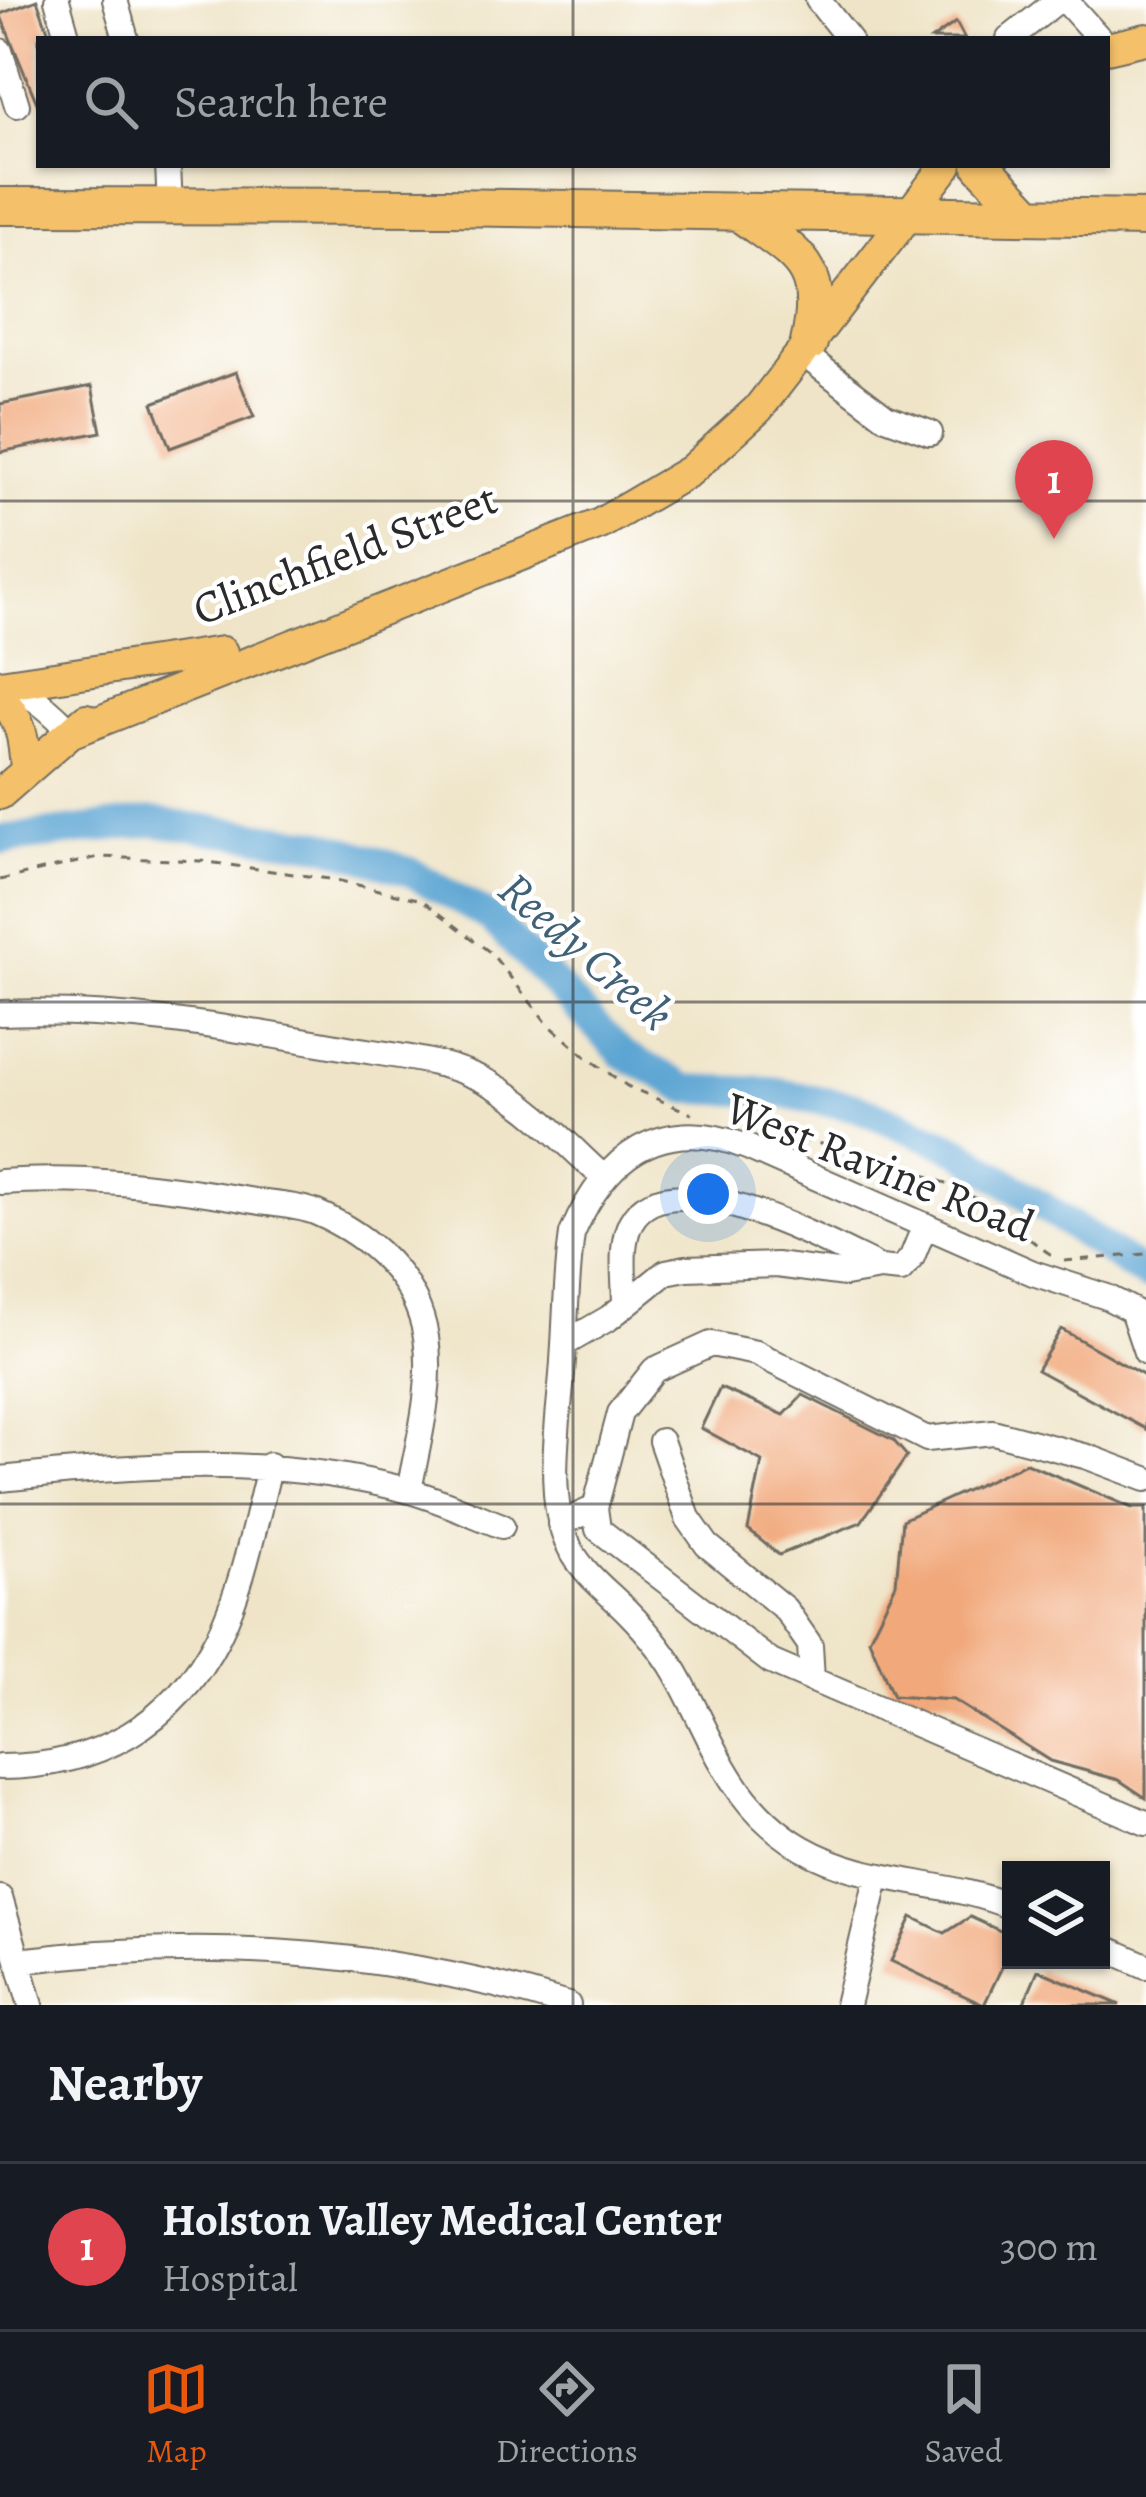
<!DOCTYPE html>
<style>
:root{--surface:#171b24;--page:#242831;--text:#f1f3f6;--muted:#9ea1a6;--line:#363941;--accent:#ea580c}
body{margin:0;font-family:Alegreya,serif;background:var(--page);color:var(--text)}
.controls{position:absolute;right:36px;bottom:36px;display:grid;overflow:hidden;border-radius:0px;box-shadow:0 3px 9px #0004}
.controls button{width:108px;height:108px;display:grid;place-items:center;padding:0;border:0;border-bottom:3px solid var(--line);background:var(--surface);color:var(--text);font:60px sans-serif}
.you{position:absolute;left:708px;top:1194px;width:42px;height:42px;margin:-30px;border:9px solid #fff;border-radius:50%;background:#1a73e8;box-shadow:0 0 0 18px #1a73e833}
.badge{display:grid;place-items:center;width:78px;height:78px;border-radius:50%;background:var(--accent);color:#fff;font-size:39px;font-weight:700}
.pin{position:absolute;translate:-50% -99px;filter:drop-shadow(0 3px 6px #0008)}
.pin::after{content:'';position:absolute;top:63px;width:42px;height:36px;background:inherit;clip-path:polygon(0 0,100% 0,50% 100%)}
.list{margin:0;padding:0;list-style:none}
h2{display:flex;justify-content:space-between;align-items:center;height:156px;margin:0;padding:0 48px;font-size:51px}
h2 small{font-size:39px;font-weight:400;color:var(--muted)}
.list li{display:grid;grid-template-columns:78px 1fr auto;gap:36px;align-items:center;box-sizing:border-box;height:168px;padding:0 48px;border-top:3px solid var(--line)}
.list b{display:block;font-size:45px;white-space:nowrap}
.list p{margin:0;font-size:39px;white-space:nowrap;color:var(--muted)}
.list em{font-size:39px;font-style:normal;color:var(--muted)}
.icon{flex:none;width:66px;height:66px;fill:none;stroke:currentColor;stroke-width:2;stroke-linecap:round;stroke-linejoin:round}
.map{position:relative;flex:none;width:1146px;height:2005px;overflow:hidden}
.search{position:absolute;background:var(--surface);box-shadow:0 3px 9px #0004;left:36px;right:36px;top:36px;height:132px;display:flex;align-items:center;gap:30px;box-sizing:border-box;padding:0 42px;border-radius:0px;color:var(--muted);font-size:45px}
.sheet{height:324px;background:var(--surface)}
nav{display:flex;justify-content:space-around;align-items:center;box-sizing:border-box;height:168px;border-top:3px solid var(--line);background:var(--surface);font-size:33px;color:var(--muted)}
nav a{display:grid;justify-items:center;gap:6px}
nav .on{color:var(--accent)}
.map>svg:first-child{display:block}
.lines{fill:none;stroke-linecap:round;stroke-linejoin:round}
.river{stroke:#59a3d1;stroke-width:30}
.building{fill:#f1a87a}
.minor-casing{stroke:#706c62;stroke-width:28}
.major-casing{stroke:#706c62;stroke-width:34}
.highway-casing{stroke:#706c62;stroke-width:40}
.path{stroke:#706c62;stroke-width:3;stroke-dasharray:9 9;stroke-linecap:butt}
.minor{stroke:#fff;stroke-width:24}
.major{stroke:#f4c16a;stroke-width:30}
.highway{stroke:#f4c16a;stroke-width:36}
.grid{fill:none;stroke:#2b2b2b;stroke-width:3;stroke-opacity:0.55}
.labels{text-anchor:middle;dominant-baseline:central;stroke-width:9;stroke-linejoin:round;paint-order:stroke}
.street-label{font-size:45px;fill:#2b2b2b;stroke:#fff}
.water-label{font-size:48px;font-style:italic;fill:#406176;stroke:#fff}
</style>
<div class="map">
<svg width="1146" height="2005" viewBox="0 0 1146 2005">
<rect width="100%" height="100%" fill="#fff"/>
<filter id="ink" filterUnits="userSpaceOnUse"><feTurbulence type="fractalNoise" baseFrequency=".00833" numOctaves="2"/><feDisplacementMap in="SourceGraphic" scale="24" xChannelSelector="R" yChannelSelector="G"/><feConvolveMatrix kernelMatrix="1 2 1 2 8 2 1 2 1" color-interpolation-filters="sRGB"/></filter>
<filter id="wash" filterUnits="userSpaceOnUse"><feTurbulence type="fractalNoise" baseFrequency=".004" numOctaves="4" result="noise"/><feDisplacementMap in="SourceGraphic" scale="48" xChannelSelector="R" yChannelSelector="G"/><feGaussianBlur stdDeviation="2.7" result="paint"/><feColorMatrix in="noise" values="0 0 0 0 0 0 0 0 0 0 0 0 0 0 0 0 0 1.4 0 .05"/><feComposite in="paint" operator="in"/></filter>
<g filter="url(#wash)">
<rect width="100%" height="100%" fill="#efe4c7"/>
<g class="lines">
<path class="river" d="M0 840 152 822 323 844 411 872 489 917 623 1054 688 1089 774 1092 857 1107 959 1150 1146 1276"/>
</g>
<g id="blocks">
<path class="building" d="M37 0 51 39H39V108L0 14Z
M956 22 965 39H932Z
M236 372 254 417 170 448 153 403Z
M92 386 101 432 0 452V404Z
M1061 1329 1146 1377V1429L1037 1370Z
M720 1388 784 1415 803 1395 893 1440 907 1456 861 1522 779 1555 748 1530 762 1461 701 1428Z
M1026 1463 1132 1508H1146V1798L1119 1780 1050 1761 953 1700 893 1696 869 1639 896 1584 902 1520Z
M912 1917 945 1933 970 1917 1011 1936V1948L984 2005 891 1961Z
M1038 1970 1120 2005H1023Z"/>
</g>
</g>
<g filter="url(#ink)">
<use href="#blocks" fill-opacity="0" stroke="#706c62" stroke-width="3"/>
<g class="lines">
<g class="minor-casing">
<path id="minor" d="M57 0 68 39
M115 0 126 39
M818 0 849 39
M1065 0 1100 39
M1009 39 1058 0
M0 51 17 105
M168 165 170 207
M802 353 886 417 930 433
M0 687C31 689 51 712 72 732
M0 1013C117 1008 234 1028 348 1048 396 1056 448 1060 491 1084 534 1108 568 1145 604 1178
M0 1182C85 1176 170 1186 254 1201 274 1205 298 1205 317 1213 370 1236 416 1277 426 1337 434 1387 418 1442 409 1491
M625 1305C625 1280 619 1245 631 1222 668 1154 831 1245 880 1268
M1132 1310 1146 1352
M564 1344 609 1318 666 1272 686 1268 776 1265 845 1274 880 1268 901 1270 912 1257 925 1225
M661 1441 688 1518 707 1545 785 1609 810 1645 812 1680
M0 1479C138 1465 271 1454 406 1490 439 1499 471 1514 502 1526
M595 1508 598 1529 771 1662 1146 1823
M560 1524 595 1508 620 1413 654 1370 711 1344 756 1353 927 1439 993 1432 1088 1457 1146 1479
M0 1767C97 1767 174 1725 219 1635 244 1584 255 1521 270 1465
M0 1898 31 2005
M1011 1907C943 1878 868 1886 802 1848 732 1806 717 1749 681 1682 667 1655 647 1631 626 1610 606 1590 585 1575 571 1550 543 1501 560 1416 563 1361 566 1319 566 1276 572 1234 605 1156 661 1113 747 1147L1033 1273 1107 1297 1132 1310
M1101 1946 1146 1966
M19 1961C205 1938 387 1949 568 2005
M847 2005 877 1878"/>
</g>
<g class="major-casing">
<path id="major" d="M1107 48 1146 39
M0 685 222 652
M0 698C22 718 24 741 26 769
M72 732 600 524 690 471 758 409 947 165
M0 794 86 719"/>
</g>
<g class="highway-casing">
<path id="highway" d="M981 165 1028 215
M0 206 447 207 1146 218
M737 211C795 255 828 262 809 343"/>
</g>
<path class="path" d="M0 880 99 857 200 861 336 880 422 900 491 953 547 1023 585 1056 627 1086 692 1114
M766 1131C840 1149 913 1163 980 1201 1007 1216 1028 1241 1055 1257
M1064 1261 1146 1254"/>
<use href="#minor" class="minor"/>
<use href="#major" class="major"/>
<use href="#highway" class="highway"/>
</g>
</g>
<path class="grid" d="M573 0V39M573 165V2005M0 501H1146M0 1002H1146M0 1504H1146"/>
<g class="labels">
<g class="street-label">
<text transform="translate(345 554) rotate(-21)">Clinchfield Street</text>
<text transform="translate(880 1167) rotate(22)">West Ravine Road</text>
</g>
<g class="water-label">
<text transform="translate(586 951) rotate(41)">Reedy Creek</text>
</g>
</g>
</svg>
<div class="controls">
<button><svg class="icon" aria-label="layers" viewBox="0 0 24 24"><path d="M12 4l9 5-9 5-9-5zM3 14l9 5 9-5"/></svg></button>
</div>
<div class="you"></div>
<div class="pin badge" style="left:1054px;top:539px;background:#e0444e">1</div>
<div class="search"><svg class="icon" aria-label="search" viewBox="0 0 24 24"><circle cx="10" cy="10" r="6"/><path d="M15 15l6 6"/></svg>Search here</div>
</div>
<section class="sheet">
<h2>Nearby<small></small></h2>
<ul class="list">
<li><span class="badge" style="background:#e0444e">1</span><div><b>Holston Valley Medical Center</b><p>Hospital</p></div><em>300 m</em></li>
</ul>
</section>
<nav>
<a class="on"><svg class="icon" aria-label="map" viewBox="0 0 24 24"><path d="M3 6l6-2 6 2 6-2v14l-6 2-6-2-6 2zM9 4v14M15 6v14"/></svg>Map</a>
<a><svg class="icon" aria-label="directions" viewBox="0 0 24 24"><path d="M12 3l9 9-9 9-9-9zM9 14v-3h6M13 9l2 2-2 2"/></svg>Directions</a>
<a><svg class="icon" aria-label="saved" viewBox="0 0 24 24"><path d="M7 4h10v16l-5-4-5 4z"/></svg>Saved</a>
</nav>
